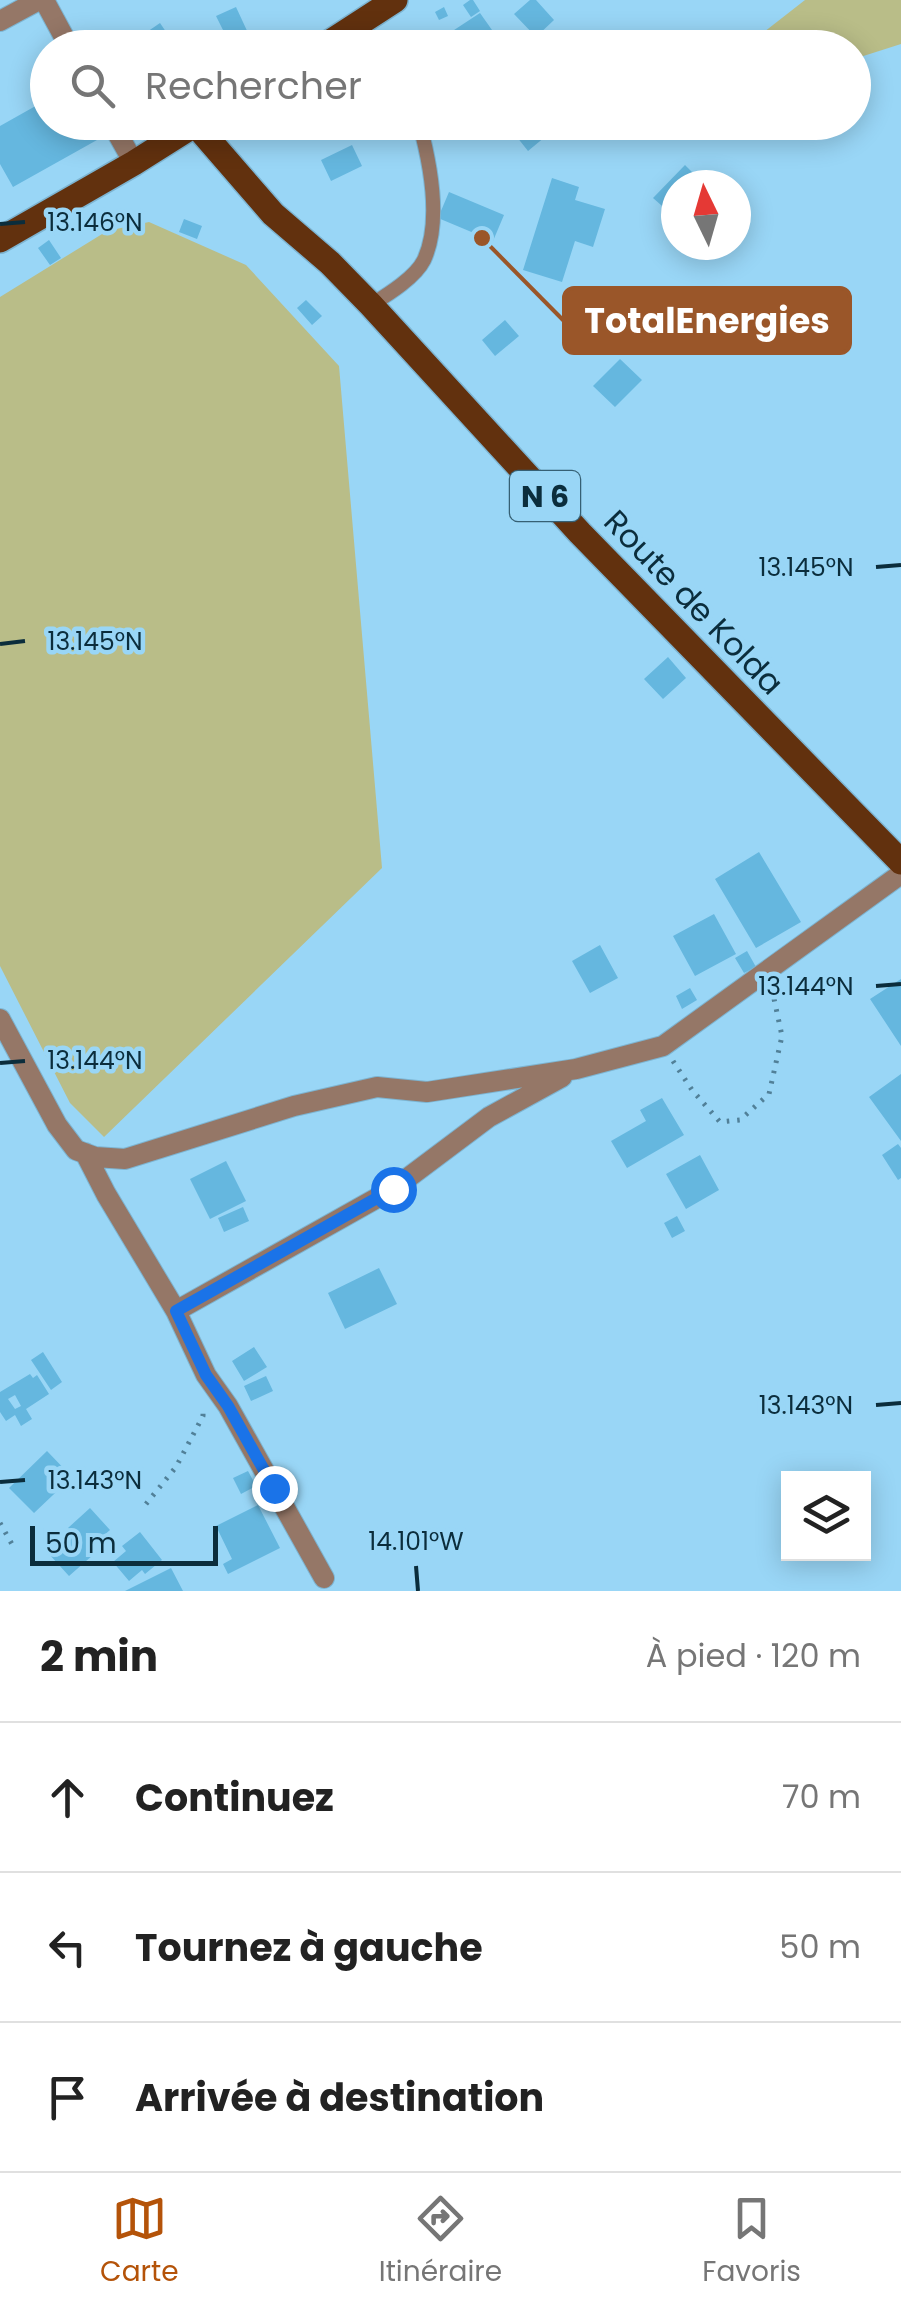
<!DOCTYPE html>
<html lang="fr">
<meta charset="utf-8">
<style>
:root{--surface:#fff;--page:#f2f2f2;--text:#222;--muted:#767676;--line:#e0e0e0;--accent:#b45309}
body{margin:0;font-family:Poppins,sans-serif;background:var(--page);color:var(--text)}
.controls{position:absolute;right:30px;bottom:30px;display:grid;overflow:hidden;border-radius:0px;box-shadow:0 5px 25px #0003}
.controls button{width:90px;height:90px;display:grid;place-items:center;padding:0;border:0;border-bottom:2px solid var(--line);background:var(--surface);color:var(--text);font:50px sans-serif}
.compass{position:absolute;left:661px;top:170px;width:90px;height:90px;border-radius:50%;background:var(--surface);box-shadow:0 5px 25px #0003;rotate:355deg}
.scale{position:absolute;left:30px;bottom:25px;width:188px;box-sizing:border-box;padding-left:10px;border:5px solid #0b2d3c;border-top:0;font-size:28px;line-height:35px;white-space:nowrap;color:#0b2d3c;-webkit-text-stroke:8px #99d6f6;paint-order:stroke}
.stop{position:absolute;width:30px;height:30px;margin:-22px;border:8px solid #1a73e8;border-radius:50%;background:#fff}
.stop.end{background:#1a73e8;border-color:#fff;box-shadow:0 2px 10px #0008}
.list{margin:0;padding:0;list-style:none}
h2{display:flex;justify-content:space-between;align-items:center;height:130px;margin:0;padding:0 40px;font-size:42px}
h2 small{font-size:32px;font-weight:400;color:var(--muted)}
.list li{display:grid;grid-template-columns:65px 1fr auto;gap:30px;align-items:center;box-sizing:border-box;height:150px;padding:0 40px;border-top:2px solid var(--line)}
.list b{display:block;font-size:38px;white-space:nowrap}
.list em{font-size:32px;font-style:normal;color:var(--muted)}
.icon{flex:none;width:55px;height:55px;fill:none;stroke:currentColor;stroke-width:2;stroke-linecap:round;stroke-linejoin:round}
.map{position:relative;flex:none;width:901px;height:1591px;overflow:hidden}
.search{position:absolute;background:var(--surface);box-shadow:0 5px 25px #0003;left:30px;right:30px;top:30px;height:110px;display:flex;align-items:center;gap:25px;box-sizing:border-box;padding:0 35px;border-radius:55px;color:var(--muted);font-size:38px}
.sheet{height:580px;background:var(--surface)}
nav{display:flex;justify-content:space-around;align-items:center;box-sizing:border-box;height:140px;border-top:2px solid var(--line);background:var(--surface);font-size:28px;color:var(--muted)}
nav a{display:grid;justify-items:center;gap:5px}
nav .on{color:var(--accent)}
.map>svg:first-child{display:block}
.green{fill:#b9bd88}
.building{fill:#65b7df;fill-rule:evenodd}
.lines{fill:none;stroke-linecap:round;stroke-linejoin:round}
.lane-casing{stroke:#7db4d1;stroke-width:16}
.street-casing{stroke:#7db4d1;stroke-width:22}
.primary-casing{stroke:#7db4d1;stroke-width:28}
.path{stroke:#518098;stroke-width:5;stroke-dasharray:2.5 8;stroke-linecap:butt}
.lane{stroke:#957767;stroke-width:14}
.street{stroke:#957767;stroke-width:20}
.primary{stroke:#62310e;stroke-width:25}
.route{stroke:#1a73e8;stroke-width:12}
.ticks{fill:none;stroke:#0b2d3c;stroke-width:4}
.labels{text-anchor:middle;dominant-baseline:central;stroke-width:9;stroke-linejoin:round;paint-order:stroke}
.shield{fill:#99d6f6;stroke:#366074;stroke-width:2.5}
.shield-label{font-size:30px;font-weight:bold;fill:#0b2d3c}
.street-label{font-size:32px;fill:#0b2d3c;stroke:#99d6f6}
.ticks-label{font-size:25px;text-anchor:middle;fill:#0b2d3c;stroke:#99d6f6;stroke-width:9;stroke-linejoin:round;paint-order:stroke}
.leader{fill:none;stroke:#9a5629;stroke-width:4}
.callout-dot{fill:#9a5629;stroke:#99d6f6;stroke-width:4}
.callout{fill:#9a5629;stroke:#9a5629;stroke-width:4}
.callout-label{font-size:35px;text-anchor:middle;font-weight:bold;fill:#fff}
</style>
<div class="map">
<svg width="901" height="1591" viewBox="0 0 901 1591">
<rect width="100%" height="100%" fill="#99d6f6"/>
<path class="green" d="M805 0H901V44L854 59V48L751 47 764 32Z
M149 222 246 265 339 366 382 868 104 1137 70 1103 0 966V297L107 231Z"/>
<path class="building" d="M470 0H473L480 11 471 17 463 5Z
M530 0H536L554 20 536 37 514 14Z
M236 7 255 48H210L205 38 223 30 216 16Z
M444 7 448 16 439 20 435 12Z
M480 13 492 30 486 34 496 48H457L448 34Z
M160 23 177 48H154L144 34Z
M48 99V122H87L97 140 13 187 0 164V126Z
M505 122H563L528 151Z
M352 145 362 166 331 181 321 160Z
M685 165 700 180 695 185H676V205L669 212 653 198Z
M552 178 579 187 575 200 605 209 593 247 575 241 562 282 523 270Z
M449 192 504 215 493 241 438 218Z
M184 219 202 226 197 239 179 232Z
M49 240 61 258 50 265 38 248Z
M306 300 322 316 312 325 297 308Z
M505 320 519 336 495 356 482 340Z
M620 359 642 380 615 407 593 386Z
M668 657 686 678 663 699 644 679Z
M759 852 801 922 756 948 715 879Z
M714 914 736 954 695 976 673 936Z
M600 945 618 978 590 993 572 961Z
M747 951 756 967 744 973 735 958Z
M901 979V1046L870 999Z
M690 988 697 1000 682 1009 676 996Z
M901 1074V1141L869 1097Z
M662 1098 684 1135 627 1168 611 1141 646 1121 640 1110Z
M898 1144 901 1148V1178L898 1180 882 1155Z
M700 1155 719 1190 686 1209 666 1174Z
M226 1161 246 1201 210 1219 190 1179Z
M243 1207 249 1221 224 1232 218 1218Z
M677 1216 685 1231 672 1238 664 1223Z
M379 1268 397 1304 345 1329 328 1293Z
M254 1347 267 1367 244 1381 232 1361Z
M43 1352 62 1382 51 1390 31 1360Z
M30 1374 33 1378 37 1375 49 1394 26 1409 32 1419 21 1426 15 1415 6 1421 0 1412V1392ZM15 1395 21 1406 15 1409 8 1399Z
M266 1376 273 1391 251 1401 244 1386Z
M47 1451 72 1477 34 1513 9 1488Z
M248 1471 256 1486 241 1494 233 1478Z
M258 1505 280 1548 228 1574 223 1564 232 1559 216 1526Z
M90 1508 110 1530 88 1549 93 1555 69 1576 48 1553 72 1532 68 1528Z
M140 1532 162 1560 145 1574 142 1570 129 1581 113 1562 126 1551 122 1546Z
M171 1568 183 1591H125Z"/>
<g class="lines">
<g class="lane-casing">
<path id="lane" d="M350 29 370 48
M371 305C387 295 415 278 424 260 442 221 430 162 419 122"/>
</g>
<g class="street-casing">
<path id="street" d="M44 0 70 48
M0 21 39 0
M111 122 134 163
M0 1019 57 1125 76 1150 95 1157 125 1159 294 1106 377 1087 427 1092 576 1069 663 1046 901 874
M85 1153 106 1194 176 1311 206 1375 228 1406 324 1578
M176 1311 393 1189 489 1117 562 1077"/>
</g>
<g class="primary-casing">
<path id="primary" d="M321 48 395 0
M195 124 273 214 330 263 371 305 580 533 901 862
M0 240 134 163 199 122"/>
</g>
<path class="path" d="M673 1061 692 1090 720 1122 740 1120 769 1094 782 1036 773 994
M146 1504 176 1467 203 1416V1408
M0 1523 13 1546"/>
<use href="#lane" class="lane"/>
<use href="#street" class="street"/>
<use href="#primary" class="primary"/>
</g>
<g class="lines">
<path class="route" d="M274 1488 228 1406 206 1375 176 1311 393 1189"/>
</g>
<path class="ticks" d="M0 224 25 222M876 567 901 565M0 644 25 641M876 986 901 984M0 1063 25 1061M876 1405 901 1403M0 1482 25 1480M416 1566 418 1591"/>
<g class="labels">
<rect class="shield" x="510" y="471" width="70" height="50" rx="8"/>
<g class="shield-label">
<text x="545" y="496">N 6</text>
</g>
<g class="street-label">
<text transform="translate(694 602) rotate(46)">Route de Kolda</text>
</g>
</g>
<g class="ticks-label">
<text x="95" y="231">13.146°N</text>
<text x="806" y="576">13.145°N</text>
<text x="95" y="650">13.145°N</text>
<text x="806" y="995">13.144°N</text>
<text x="95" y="1069">13.144°N</text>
<text x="806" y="1414">13.143°N</text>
<text x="95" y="1489">13.143°N</text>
<text x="416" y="1550">14.101°W</text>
</g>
<path class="leader" d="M482 238L564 321"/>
<circle class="callout-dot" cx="482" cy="238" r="10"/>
<rect class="callout" x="564" y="288" width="286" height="65" rx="10"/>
<g class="callout-label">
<text x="707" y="333">TotalEnergies</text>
</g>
</svg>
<div class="controls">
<button><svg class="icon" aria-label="layers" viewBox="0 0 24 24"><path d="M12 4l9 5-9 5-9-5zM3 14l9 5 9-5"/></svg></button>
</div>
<svg class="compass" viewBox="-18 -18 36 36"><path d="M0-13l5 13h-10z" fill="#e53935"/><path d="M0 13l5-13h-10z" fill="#767676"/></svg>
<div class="scale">50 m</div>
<div class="stop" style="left:393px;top:1189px"></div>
<div class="stop end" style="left:274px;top:1488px"></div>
<div class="search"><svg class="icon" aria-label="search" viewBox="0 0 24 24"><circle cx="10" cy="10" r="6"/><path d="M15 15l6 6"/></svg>Rechercher</div>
</div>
<section class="sheet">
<h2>2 min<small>À pied · 120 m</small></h2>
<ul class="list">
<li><svg class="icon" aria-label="ahead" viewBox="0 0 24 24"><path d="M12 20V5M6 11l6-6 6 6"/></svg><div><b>Continuez</b></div><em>70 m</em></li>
<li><svg class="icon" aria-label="left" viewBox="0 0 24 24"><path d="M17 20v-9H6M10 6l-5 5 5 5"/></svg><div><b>Tournez à gauche</b></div><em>50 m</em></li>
<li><svg class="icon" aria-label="arrive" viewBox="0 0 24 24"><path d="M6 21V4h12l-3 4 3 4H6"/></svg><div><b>Arrivée à destination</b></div></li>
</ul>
</section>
<nav>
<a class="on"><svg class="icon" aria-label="map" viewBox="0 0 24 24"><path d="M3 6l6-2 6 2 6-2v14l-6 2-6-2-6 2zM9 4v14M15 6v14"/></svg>Carte</a>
<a><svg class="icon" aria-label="directions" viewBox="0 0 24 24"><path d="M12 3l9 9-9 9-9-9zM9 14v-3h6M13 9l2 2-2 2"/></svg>Itinéraire</a>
<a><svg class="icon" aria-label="saved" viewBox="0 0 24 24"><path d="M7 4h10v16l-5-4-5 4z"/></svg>Favoris</a>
</nav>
